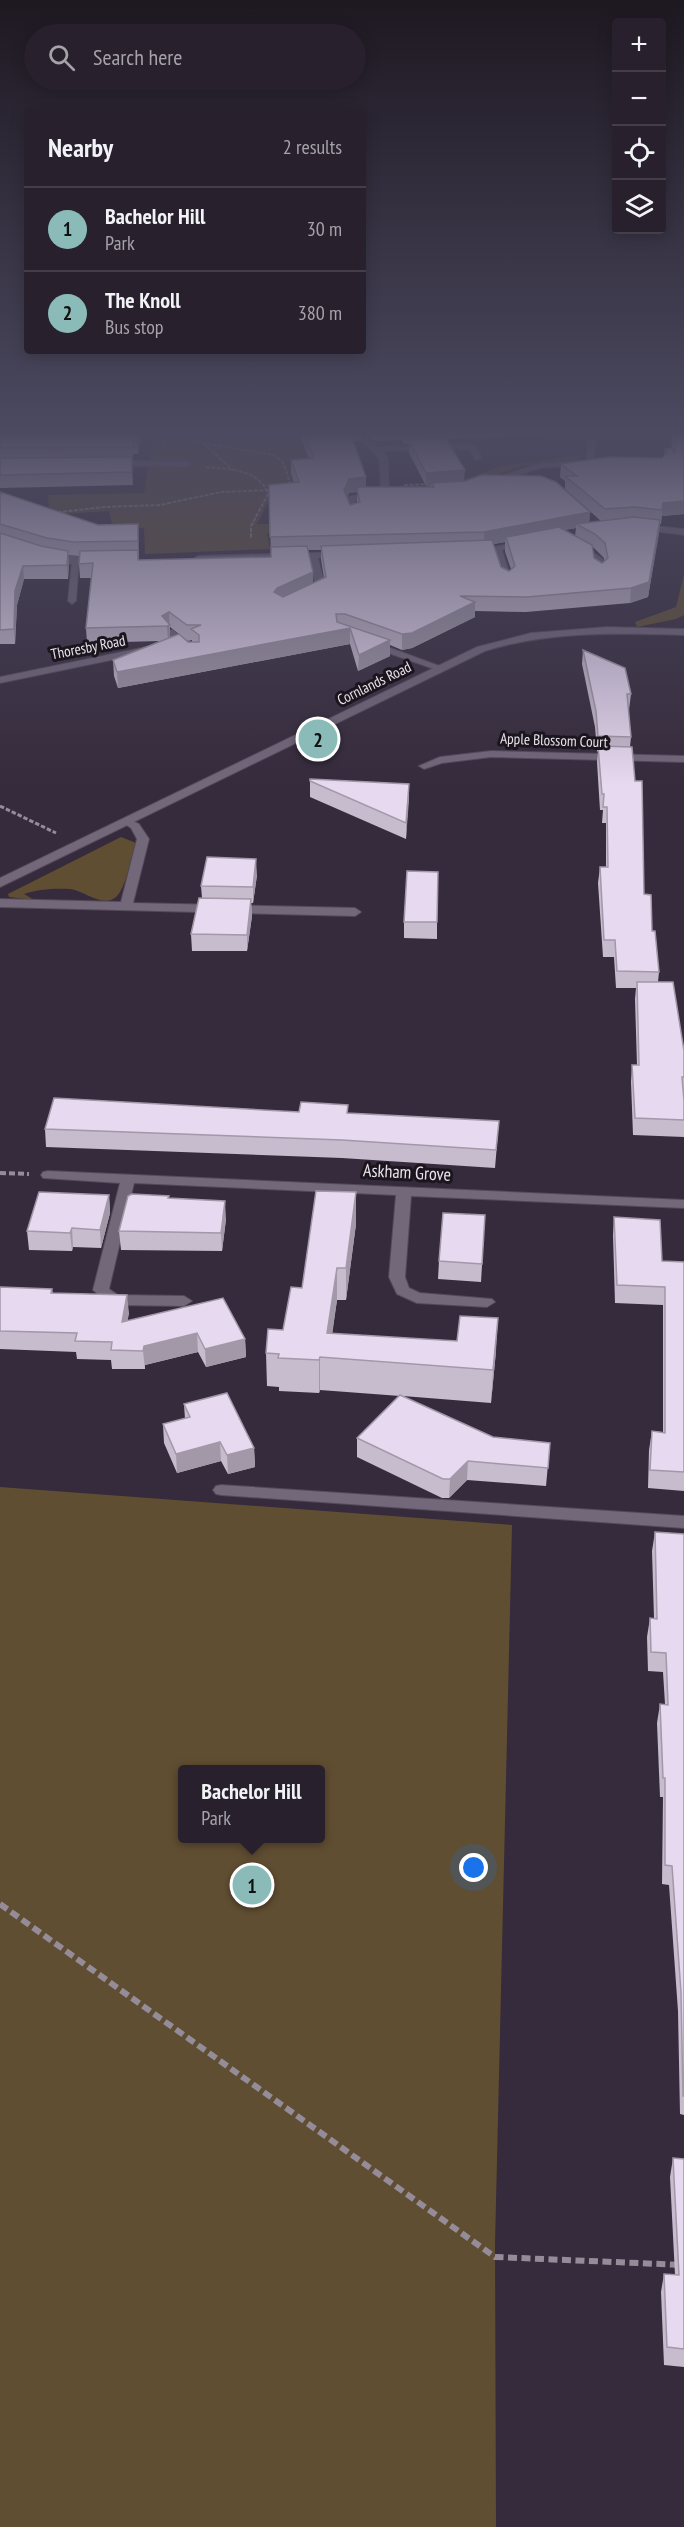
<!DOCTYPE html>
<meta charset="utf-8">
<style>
:root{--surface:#28202d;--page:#342d39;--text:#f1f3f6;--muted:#a5a3aa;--line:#443e49;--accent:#8bbbb9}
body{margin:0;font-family:"PT Sans Narrow",sans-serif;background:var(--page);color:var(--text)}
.controls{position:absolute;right:18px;top:18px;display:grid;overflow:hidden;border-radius:6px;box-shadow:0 3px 15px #0003}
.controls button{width:54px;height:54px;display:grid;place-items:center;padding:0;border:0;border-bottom:2px solid var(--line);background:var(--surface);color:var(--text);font:30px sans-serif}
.you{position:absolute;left:474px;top:1868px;width:21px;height:21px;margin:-15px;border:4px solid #fff;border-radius:50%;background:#1a73e8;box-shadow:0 0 0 9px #1a73e833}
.badge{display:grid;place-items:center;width:39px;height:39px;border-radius:50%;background:var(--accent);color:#111;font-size:20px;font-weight:700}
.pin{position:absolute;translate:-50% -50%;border:3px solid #fff;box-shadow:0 2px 6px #0006}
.popup{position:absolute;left:178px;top:1765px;width:147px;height:78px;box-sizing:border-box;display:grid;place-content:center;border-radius:6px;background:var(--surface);filter:drop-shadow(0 2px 4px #0005);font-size:20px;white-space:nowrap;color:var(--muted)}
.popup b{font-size:22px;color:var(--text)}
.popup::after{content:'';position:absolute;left:50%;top:100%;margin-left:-12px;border:12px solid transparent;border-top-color:var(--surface)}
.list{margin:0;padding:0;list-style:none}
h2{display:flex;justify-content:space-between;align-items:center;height:78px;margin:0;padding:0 24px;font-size:26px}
h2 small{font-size:20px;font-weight:400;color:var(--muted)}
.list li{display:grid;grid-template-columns:39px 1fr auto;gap:18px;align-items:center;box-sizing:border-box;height:84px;padding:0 24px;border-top:2px solid var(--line)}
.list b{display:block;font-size:22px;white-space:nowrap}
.list p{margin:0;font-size:20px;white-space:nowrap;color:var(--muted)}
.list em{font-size:20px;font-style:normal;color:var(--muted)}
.icon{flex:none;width:33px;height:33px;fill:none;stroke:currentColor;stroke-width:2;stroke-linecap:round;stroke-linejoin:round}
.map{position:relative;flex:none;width:684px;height:2527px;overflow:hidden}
.search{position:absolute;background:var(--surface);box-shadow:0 3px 15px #0003;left:24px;top:24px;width:342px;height:66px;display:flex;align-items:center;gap:15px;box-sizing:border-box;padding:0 21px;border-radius:33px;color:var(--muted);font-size:22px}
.panel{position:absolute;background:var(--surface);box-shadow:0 3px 15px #0003;left:24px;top:108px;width:342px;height:246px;border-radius:6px}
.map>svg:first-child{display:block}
.green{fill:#604e32;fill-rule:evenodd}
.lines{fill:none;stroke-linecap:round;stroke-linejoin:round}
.service-casing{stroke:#534958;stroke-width:2}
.minor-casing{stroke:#534958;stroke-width:2}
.tertiary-casing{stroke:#534958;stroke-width:2}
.path-far3{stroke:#958c9a;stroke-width:2;stroke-dasharray:4 1.5;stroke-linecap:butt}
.path-far2{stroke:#958c9a;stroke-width:3;stroke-dasharray:4.5 2;stroke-linecap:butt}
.path-far1{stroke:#958c9a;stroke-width:4;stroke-dasharray:6 3;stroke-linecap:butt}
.path{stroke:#958c9a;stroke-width:6;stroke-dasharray:9 4.5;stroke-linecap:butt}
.service{fill:#73677a;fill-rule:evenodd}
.minor{fill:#73677a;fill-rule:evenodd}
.tertiary{fill:#73677a;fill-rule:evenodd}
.wall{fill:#c7bbce;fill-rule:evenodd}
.shaded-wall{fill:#a298a8}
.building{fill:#e7d9f0;stroke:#a298a8;stroke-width:1.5}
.labels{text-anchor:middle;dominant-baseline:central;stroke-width:6;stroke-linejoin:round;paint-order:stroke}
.far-street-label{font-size:15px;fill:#e9e2ed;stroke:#1b161e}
.street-label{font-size:18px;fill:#e9e2ed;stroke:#1b161e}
</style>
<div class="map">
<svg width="684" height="2527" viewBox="0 0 684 2527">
<rect width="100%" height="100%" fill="#362b3c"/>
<path class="green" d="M154 432H299L314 472 295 485 272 495 257 524H280V532L267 533 270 549 145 554 144 528H113L109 511 49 515 48 495 144 493Z
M584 454 579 460 522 466 465 486 395 485 438 484 463 480 501 466Z
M684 575V615L676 619 637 627 635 622 676 607Z
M121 837 136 843C131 858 128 878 120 892 107 913 85 890 70 889 55 888 37 889 24 894L34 900 9 897 8 894Z
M0 1487 512 1525 495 2244 496 2527H0ZM183 1770H321V1838H183Z"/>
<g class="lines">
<g class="service-casing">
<path id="service" d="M72 559 79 561 76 601 72 604 68 601Z
M371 643H377L445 668 437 670 371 647Z
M491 751 684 756V762L491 757 442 763 424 769 419 766 440 757Z
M221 1485 684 1516V1528L221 1495 216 1494 213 1490 216 1486Z"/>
</g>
<g class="minor-casing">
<path id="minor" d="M582 432H590L596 443 593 465 541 468 487 485 483 482 540 463 586 460 588 443Z
M364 439H370L379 447 467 444 476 446 482 458 475 460 470 450 466 449 383 451 388 459 389 492 385 495 381 492 379 459 364 443Z
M113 461H188L192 464 188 467 110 466V462Z
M377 490 381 493 380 495 355 501 358 515 351 517 347 497Z
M639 524 684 529V535L636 529V525Z
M524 541 527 542V546L502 550 512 581 507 584 502 581 493 551 477 554 472 551Z
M575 544H581L603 559V575H597L595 562 575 548Z
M339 552 344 555 342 557 318 558 326 589 312 597 307 594 316 588 309 559 198 562 193 559 198 556Z
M48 554 99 558 104 561C90 570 60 562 45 559L43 557Z
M167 630H173L193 648V652H185L167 634Z
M146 647 150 648V652L0 683V677Z
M126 818 139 824 149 839 133 903 355 908 361 912 355 916 0 907V899L121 902 137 839 131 828 120 821Z
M48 1171 684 1200V1208L411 1196 405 1277 409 1288 420 1293 492 1299 495 1302 487 1307 417 1303 397 1294 389 1277 396 1195 134 1183 109 1289 118 1295 184 1296 192 1301 184 1306 114 1305 109 1303 93 1290 120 1183 43 1178 41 1175 43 1172Z"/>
</g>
<g class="tertiary-casing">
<path id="tertiary" d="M607 627 684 629V635C616 633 550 631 485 651L0 887V878L477 647 531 633Z"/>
</g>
<path class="path-far3" d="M177 432 203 443 274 455 283 462 291 486
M203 443 233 470
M163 446 167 432
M206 467C228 469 260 469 268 494L251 526V539
M404 485 430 484
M52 513 104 507 160 505 221 492 273 490"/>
<path class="path-far2" d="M0 806 56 833"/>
<path class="path-far1" d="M0 1173 29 1174"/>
<path class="path" d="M0 1904 495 2257 684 2265"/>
<use href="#service" class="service"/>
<use href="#minor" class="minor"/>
<use href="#tertiary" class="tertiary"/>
</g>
<path class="wall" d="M0 432H141L138 454H133V460H132L133 485 0 488Z
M299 432H550V434L441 439 464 481 590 512 589 522 601 521 565 489V481L560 477 561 464 662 458 664 456 665 449H672L671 432H684V514L662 516 661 524H660L648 597 630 603 526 612 475 611V617L412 648 402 650 390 645V656L358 671 350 644 118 688 114 676 113 660 160 641 87 643 86 628 92 578H80L79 564V556L68 555 69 565 68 579H24L17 605 15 644H0V492L98 525 138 524 139 560 271 557 269 485 294 483 291 473V460L309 459ZM362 437H370L375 441 402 440 404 444H409V453L426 486 431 487H366V477L353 441H362ZM357 492V503L350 505 347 498 349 493ZM576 528 575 536 565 530ZM505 542V552L511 569 509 571 501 567 493 544ZM593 547 604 558V561L602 563 594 558ZM308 550H321V560L324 578 313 583V572ZM170 627 179 634 170 637ZM180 635 188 641 192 640V642H188Z
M583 650 631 694 629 710H628L631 737 630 747 644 894 652 931 659 972 658 982 684 1051V1137L633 1135 631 1082 632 1065H637L635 999 636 988H616L614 957H603L598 883 600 867H606V823H602L603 810H600L597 762 598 752 597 751 595 727 582 664Z
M310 781 409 784 406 839 310 797Z
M257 875 253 903H251L252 916 247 951H192L191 934 202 898 201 886Z
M404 922H437V939L404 938Z
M299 1112 348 1113 499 1121 495 1168 342 1158 46 1147 45 1129Z
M109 1195 110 1213 101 1248 73 1247 72 1251 29 1250 27 1231Z
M169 1198 226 1219 222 1251 121 1250 119 1231Z
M485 1215 481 1282 438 1279 439 1261Z
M614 1217 662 1261 684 1262V1491L648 1488 649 1450 652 1431 663 1432V1305L615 1303 613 1235Z
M356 1224 346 1300H337L332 1333 496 1351 491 1403 403 1396 493 1437 550 1443 546 1486 467 1480 449 1498H442L357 1457V1438L400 1396 320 1390 319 1393 279 1391V1387L267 1386 266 1353 283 1330 302 1288Z
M0 1287 52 1289 53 1294 129 1313 127 1321 245 1339 246 1357 206 1367 198 1352 145 1365V1369H112L111 1360 77 1359 76 1352 0 1349Z
M184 1404 254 1448 255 1467 228 1474 221 1461 177 1473 164 1443 163 1424 185 1419Z
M655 1532 684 1534V2115L680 2114 678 2011 669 1885 662 1884 663 1797H660L657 1723 660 1704H665L663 1672 648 1671 647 1637 650 1618H654L652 1551Z
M673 2158 684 2159V2367L664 2365 661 2292 664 2274 675 2275 670 2177Z"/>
<path class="shaded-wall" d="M138 432H141L138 454 137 441Z
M362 432H370V437H362V441Z
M465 470 464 483H432L431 486H426V473Z
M366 477V491L357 490V492L349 493 344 504V490L349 479Z
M684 501V514L662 516 661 524 663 503Z
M590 512 589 526 576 524V528L507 541 506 537 505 542 484 546V532Z
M660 520 659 534 648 597 630 603 631 588Z
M68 551 69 565 68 579 67 565Z
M23 566 24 579 17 605 15 644 14 629 15 591Z
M313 572V587L275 607 274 592 277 588Z
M475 602V617L412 648 402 650V634Z
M169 612 170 641H168L167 626 162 616Z
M350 628V644L118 688 117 672Z
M390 640V656L358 671 359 655Z
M409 784V800L406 839V823Z
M256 859 257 875 253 903V887Z
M251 899 252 916 247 951V935Z
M356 1192V1224L346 1300V1268Z
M109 1195 110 1213 101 1248 100 1230Z
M225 1201 226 1219 222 1251 221 1233Z
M72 1228 73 1247 72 1251 70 1233Z
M337 1268V1300L329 1358 327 1333Z
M127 1295 129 1313 124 1341 122 1322Z
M498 1318 496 1351 491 1403 493 1370Z
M197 1333 198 1352 145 1365V1369L143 1351 144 1346Z
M245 1339 246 1357 206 1367 205 1349Z
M320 1357V1390L319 1393V1360Z
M220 1442 221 1461 177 1473 176 1454Z
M254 1448 255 1467 228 1474 227 1455Z
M468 1461 467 1480 449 1498 450 1479Z"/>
<path class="building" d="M0 432H138L137 441H133V447L0 448Z
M304 432H350L366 477 349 479 344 490 350 505 360 502 357 490 358 487H434L432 483 465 481 482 475 541 476 556 482 590 512 484 532 270 537 269 485 299 482 291 460 314 458Z
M673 432H684V501L663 503 662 510 634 507 605 509 565 476H577L561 464 608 457 662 458 668 453 665 449 672 448 675 454Z
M446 439 465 470 426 473 409 440Z
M132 457V472L0 475V458Z
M0 492 98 525 138 524V541L74 542 47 538 0 524Z
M634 517 660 520 649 582 631 588 527 597 460 596 475 602 412 633 402 634 345 614H336L337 622 390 640 359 655 350 628 117 672 113 660 179 634 188 642H199V635L191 629 201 625H187L169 612 162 616 170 625 167 626 86 628 93 563 79 564 80 551 138 550V560L271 557V547L307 546 313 572 277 588 274 592 283 597 326 577 321 546 492 540 501 567 509 571 515 566 506 537 559 527 592 545 594 558 602 563 608 558 605 543 595 534 576 524Z
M0 533 41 546 68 551 67 565 23 566 15 591 14 629 0 630Z
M583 650 625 668 631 694H627L631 737 598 736 596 711Z
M598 746 632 747 635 781H642L644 894 651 895 652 931H655L659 972 617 971 615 940H604L600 867H608L607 807H603L604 794H602Z
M310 779 409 784 406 823 310 781Z
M207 857 256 859 253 887 201 886Z
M407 871 438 872 437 922H404Z
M199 898 251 899 247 935 191 934Z
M637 982H673L684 1051V1077H682L684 1101V1120L635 1118 632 1065H639Z
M54 1098 299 1112 301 1102 348 1105 347 1113 499 1121 496 1150 342 1140 45 1129Z
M316 1191 356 1192 346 1268H337L327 1333 457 1341 460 1316 498 1318 493 1370 320 1357 319 1360 278 1358 279 1354 266 1353 268 1329 283 1330 291 1287 302 1288Z
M39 1192 109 1195 100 1230 72 1228 70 1233 27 1231Z
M132 1194 169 1196 168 1198 225 1201 221 1233 119 1231 128 1196Z
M443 1213 485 1215 482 1264 439 1261Z
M614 1217 660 1220 662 1261 684 1262V1472L650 1470 652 1431 665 1433V1287L617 1285Z
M0 1287 52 1289 51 1293 127 1295 122 1322 223 1298 245 1339 205 1349 197 1333 144 1346 143 1351 111 1350 112 1342 75 1341 77 1333 0 1331Z
M227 1393 254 1448 227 1455 220 1442 176 1454 163 1424 190 1417 184 1404Z
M400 1395 493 1437 550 1443 548 1468 468 1461 450 1479H443L357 1438Z
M655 1532 684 1534V2096H683L681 1992 672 1866 665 1865V1778H663L660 1704 668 1705 666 1653 651 1652 650 1618 657 1619Z
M673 2158 684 2159V2349L667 2347 664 2274 679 2275Z"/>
<linearGradient id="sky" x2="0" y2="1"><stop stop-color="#1e1821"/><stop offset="0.55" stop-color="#4c4a61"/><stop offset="1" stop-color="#4c4a61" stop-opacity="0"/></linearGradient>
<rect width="684" height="786" fill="url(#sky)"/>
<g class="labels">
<g class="far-street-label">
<text transform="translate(88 647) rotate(-11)">Thoresby Road</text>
<text transform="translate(374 683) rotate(-26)">Cornlands Road</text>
<text transform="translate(554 740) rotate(2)">Apple Blossom Court</text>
</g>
<g class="street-label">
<text transform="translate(407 1172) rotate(3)">Askham Grove</text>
</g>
</g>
</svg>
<div class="controls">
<button>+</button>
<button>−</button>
<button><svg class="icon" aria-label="locate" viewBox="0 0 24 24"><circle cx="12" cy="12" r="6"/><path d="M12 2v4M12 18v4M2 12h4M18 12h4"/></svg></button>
<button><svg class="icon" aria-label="layers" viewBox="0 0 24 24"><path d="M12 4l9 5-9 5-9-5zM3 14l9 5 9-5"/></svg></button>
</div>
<div class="you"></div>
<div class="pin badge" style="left:252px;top:1885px">1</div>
<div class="popup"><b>Bachelor Hill</b>Park</div>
<div class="pin badge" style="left:318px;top:739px">2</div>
<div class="search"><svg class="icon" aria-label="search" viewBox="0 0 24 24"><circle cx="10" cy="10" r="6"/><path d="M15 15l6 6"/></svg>Search here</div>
<section class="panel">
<h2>Nearby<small>2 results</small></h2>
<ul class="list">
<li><span class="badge">1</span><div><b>Bachelor Hill</b><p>Park</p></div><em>30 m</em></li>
<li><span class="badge">2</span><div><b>The Knoll</b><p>Bus stop</p></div><em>380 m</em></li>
</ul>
</section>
</div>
